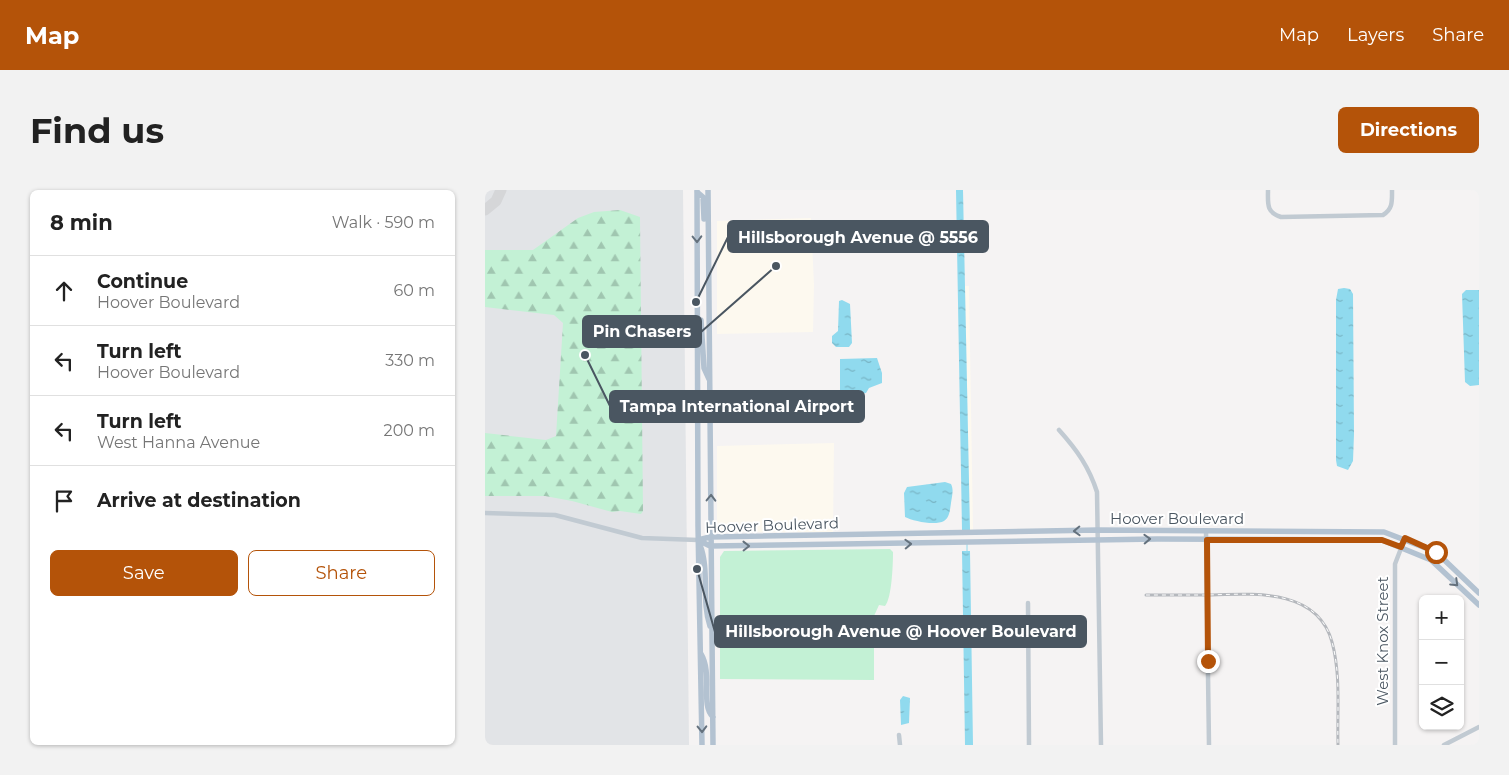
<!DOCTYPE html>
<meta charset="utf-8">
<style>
:root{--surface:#fff;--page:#f2f2f2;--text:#222;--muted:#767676;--line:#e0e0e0;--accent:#b45309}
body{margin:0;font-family:Montserrat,sans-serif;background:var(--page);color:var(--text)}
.controls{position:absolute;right:15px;bottom:15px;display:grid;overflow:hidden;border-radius:8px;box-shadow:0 1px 4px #0004}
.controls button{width:45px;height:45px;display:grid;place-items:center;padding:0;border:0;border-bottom:1px solid var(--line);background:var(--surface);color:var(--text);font:25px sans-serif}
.stop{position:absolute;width:15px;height:15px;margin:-11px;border:4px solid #b45309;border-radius:50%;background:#fff}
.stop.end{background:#b45309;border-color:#fff;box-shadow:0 1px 5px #0008}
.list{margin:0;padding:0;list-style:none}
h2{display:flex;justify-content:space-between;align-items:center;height:65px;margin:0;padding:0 20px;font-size:21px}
h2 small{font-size:16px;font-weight:400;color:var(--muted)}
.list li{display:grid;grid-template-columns:32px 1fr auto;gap:15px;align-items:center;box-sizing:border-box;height:70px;padding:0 20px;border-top:1px solid var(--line)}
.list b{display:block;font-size:19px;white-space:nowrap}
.list p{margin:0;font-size:16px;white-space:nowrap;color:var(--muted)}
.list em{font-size:16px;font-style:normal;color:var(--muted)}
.actions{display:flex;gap:10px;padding:15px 20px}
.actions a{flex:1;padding:11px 0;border:1px solid var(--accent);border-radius:8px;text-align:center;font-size:18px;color:var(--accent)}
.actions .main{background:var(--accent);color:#fff}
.icon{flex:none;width:28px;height:28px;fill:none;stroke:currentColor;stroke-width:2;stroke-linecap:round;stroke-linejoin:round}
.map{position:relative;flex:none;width:994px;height:555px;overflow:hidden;border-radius:8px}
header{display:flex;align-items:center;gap:30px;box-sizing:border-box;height:70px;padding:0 25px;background:var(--accent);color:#fff}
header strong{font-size:24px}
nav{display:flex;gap:28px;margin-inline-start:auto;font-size:18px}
.intro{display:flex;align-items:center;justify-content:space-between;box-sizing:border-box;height:120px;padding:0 30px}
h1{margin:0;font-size:35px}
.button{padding:12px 22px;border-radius:8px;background:var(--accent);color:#fff;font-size:18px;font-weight:700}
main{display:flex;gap:30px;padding:0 30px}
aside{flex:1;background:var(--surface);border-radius:8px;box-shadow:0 1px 4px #0004}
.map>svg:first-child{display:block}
.commercial{fill:#fdf9ef}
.airport{fill:#e2e4e7}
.grass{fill:#c3f1d5}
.forest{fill:url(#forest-firs)}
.water{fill:url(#water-ripples)}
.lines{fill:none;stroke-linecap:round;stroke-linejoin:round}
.stream{stroke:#90daee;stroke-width:1}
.taxiway{stroke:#d5d6d8;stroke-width:11}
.minor{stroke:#c1cad2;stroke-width:4.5}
.major{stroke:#b3c2d1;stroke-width:5.5}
.rail-casing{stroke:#b5b8bd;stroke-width:3}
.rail{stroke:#fff;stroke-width:1;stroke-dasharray:4;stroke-linecap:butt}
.oneway{stroke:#64717d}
.route{stroke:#b45309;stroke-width:6}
.labels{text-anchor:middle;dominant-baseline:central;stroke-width:4;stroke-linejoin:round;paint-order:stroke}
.street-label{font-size:15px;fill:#4a5661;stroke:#fff}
.leader{fill:none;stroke:#4a5661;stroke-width:2}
.callout-dot{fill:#4a5661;stroke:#fff;stroke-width:2}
.callout{fill:#4a5661;stroke:#4a5661;stroke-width:2}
.callout-label{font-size:16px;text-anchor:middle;font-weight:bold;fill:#fff}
</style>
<header>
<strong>Map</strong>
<nav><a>Map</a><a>Layers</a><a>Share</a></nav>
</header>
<div class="intro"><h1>Find us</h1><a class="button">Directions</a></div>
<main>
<aside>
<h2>8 min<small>Walk · 590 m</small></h2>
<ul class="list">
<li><svg class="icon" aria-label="ahead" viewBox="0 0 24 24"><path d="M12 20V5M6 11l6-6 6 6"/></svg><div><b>Continue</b><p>Hoover Boulevard</p></div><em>60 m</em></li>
<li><svg class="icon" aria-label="left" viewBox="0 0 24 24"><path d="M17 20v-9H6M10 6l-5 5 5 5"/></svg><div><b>Turn left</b><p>Hoover Boulevard</p></div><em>330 m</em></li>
<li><svg class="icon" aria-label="left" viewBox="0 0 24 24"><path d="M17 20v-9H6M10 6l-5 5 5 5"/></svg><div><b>Turn left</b><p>West Hanna Avenue</p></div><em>200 m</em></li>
<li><svg class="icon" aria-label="arrive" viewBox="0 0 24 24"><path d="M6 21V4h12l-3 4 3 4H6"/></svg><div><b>Arrive at destination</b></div></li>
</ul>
<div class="actions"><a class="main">Save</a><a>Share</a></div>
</aside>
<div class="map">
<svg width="994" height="555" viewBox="0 0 994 555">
<defs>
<pattern id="forest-firs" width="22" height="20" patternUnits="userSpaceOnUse" patternTransform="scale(1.25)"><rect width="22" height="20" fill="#c3f1d5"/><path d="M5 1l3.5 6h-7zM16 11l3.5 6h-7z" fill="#a0c6b0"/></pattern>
<pattern id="water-ripples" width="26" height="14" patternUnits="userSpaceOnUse" patternTransform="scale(1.25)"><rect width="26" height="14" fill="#90daee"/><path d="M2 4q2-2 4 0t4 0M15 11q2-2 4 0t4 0" fill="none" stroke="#78b4c4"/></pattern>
</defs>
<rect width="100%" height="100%" fill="#f5f3f3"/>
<path class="commercial" d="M326 28 329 95 328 142 232 144V31Z
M480 96H484L488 340H485Z
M349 253 348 342H238L232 333V256Z"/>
<path class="airport" d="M0 0H198L204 555H0Z"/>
<path class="grass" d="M405 359 408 362C408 374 407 408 400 416L394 415 389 426V490L235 489V367L239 361Z"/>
<path class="forest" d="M135 20 155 27 158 321 156 324 135 321 127 322 87 311 60 306H0V243L61 250 71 246 78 133 69 125 0 117V60H48L93 28 109 22Z"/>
<path class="water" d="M471 0H478L485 340H477Z
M859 98 865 99 868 104 869 244 868 271 863 280 852 276 851 270V110L853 99Z
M981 100H994V195L985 196 980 192 977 104Z
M357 110 365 114 367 153 364 157H351L347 153V146L353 141 354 111Z
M392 168 397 183V193L384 198 381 203 355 205V169Z
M460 292 466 294C469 300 467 306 466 313 465 319 465 327 459 331 450 336 428 331 420 327L419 303 422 297Z
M477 361H485L488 555H480Z
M418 506 425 508 424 533 416 535 415 510Z"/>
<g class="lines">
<path class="stream" d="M482 362V353"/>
<path class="taxiway" d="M0 20 11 11 16 0"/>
<path class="minor" d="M783 0C783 14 781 22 796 27L898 25C908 19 907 11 907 0
M574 240C592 260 604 277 612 302L616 555
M0 323 70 325 157 348 213 350
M721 341 724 555
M543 413 544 555
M414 545 415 555
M910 555V374L920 348
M959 555 994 537"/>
<path class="major" d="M212 0 213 336 217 555
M223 0 228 555
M212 2 218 7 219 29
M216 130 219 178 224 189
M213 350 225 356 672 349 897 350 946 370 994 415
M213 350 225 347 613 340 899 342 951 362 994 403
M215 355C225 381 216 410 225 436
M216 464C228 484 215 515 228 527"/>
<g class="rail-casing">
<path id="rail" d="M661 405C681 405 702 405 722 405 766 404 832 397 847 452 856 485 852 521 853 555"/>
</g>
<use href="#rail" class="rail"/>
</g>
<defs><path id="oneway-chevron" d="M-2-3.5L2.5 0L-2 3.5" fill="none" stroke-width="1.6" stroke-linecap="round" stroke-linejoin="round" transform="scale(1.25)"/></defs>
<g class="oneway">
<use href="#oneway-chevron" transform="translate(212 49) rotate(89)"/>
<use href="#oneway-chevron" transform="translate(226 308) rotate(-89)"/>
<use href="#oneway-chevron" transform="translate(592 341) rotate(178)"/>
<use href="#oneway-chevron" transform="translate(662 349) rotate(-2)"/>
<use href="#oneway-chevron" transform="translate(423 354) rotate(-2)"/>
<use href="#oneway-chevron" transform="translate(261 356) rotate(-1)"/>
<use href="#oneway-chevron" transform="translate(970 393) rotate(44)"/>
<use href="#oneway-chevron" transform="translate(217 539) rotate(89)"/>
</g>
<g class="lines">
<path class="route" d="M723 471 722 350H897L916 357 920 348 951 362"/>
</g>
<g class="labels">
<g class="street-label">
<text x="692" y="328">Hoover Boulevard</text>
<text transform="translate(287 335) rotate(-2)">Hoover Boulevard</text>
<text transform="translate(897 451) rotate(-90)">West Knox Street</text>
</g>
</g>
<path class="leader" d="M211 112L243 47M291 76L216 142M100 165L125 216M212 379L230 442"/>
<g class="callout-dot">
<circle cx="211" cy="112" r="5"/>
<circle cx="291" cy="76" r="5"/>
<circle cx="100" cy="165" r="5"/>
<circle cx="212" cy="379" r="5"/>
</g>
<g class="callout">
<rect x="243" y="31" width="260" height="31" rx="5"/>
<rect x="98" y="126" width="118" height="31" rx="5"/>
<rect x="125" y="201" width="254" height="31" rx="5"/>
<rect x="230" y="426" width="371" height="31" rx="5"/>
</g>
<g class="callout-label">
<text x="373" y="53">Hillsborough Avenue @ 5556</text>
<text x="157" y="147">Pin Chasers</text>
<text x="252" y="222">Tampa International Airport</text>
<text x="416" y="447">Hillsborough Avenue @ Hoover Boulevard</text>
</g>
</svg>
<div class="controls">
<button>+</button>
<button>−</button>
<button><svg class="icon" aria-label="layers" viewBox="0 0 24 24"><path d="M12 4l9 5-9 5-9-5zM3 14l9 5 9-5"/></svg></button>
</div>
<div class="stop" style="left:951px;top:362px"></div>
<div class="stop end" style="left:723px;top:471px"></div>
</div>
</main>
